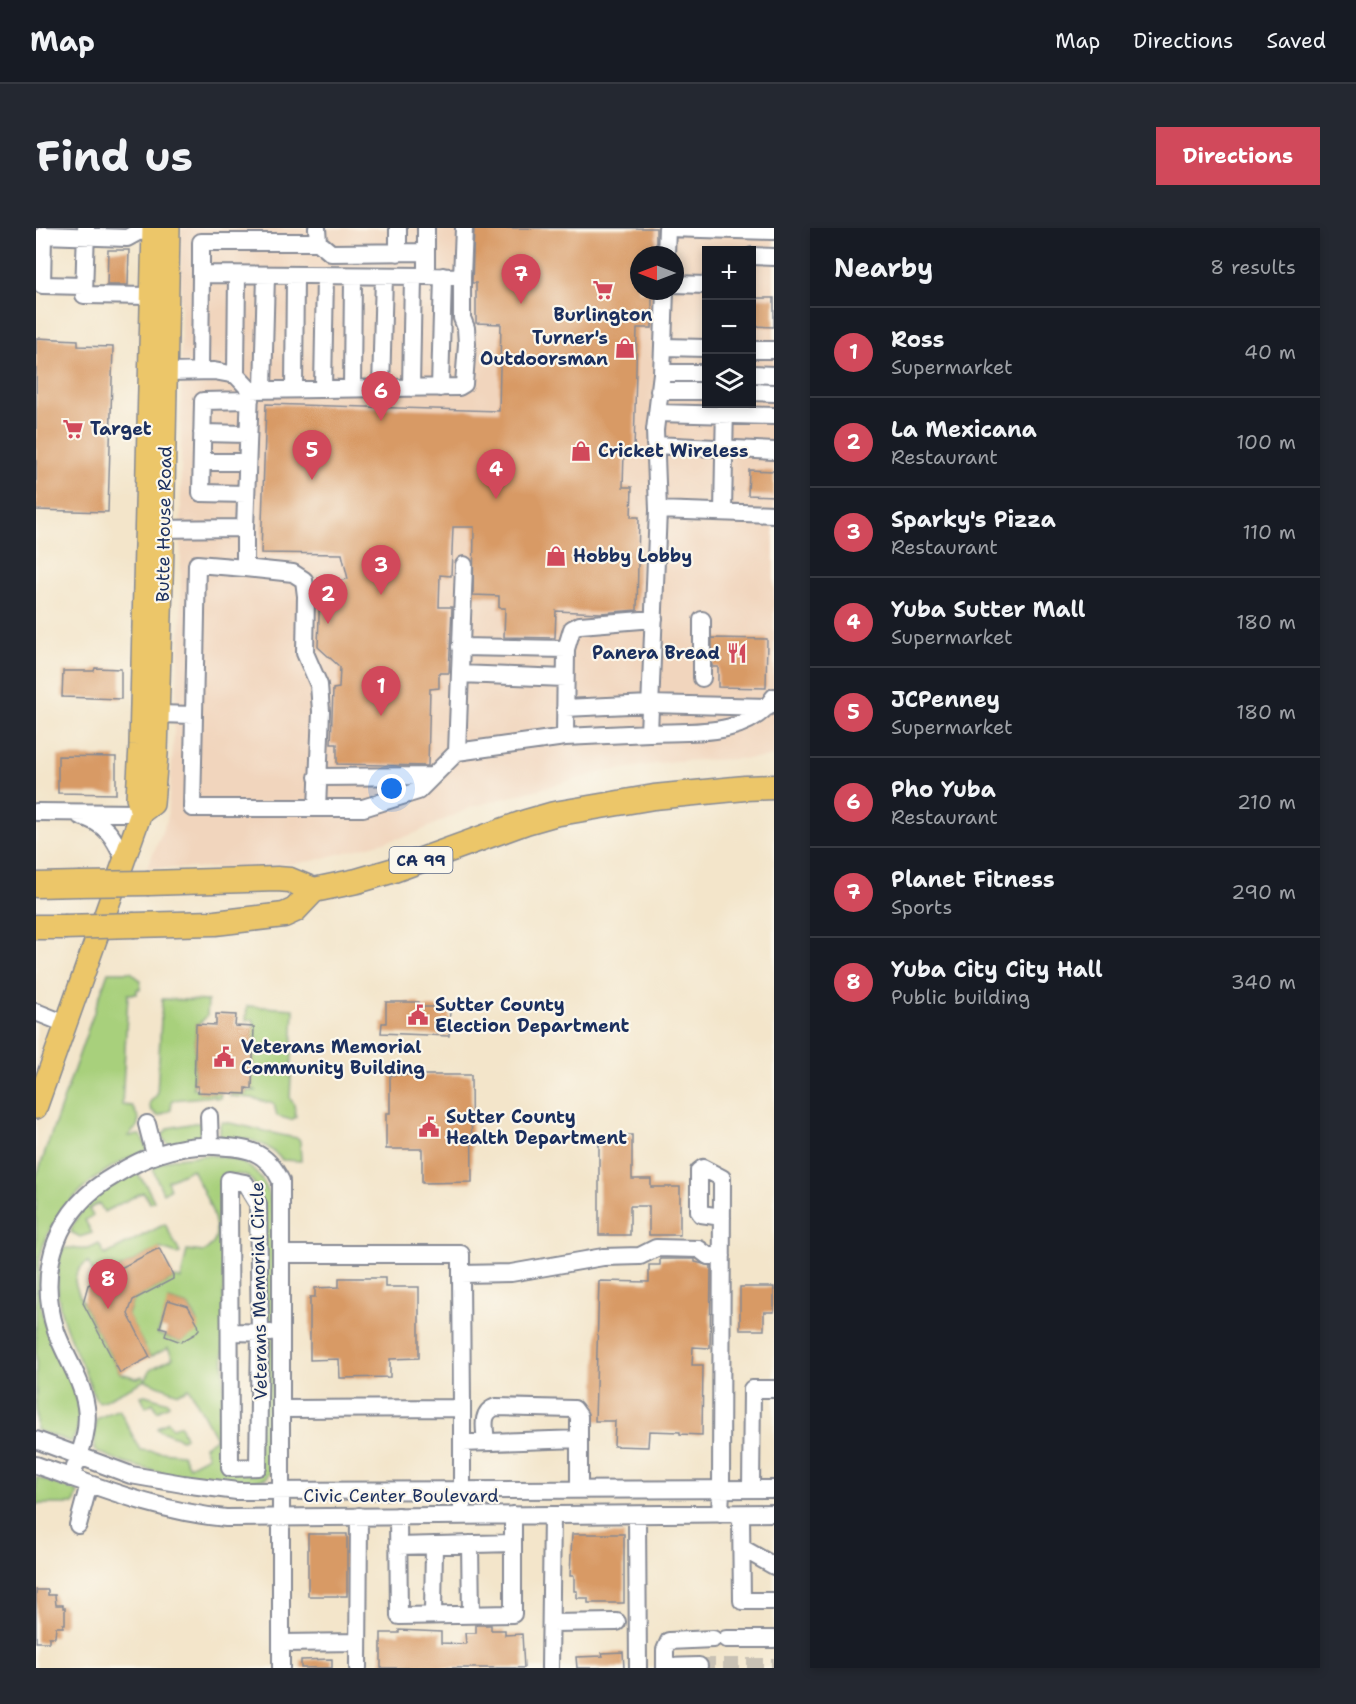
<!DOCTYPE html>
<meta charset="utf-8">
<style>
:root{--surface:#171b24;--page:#242831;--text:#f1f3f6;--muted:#9ea1a6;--line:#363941;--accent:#d1495b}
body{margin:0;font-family:"Shantell Sans",sans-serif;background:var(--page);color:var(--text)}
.controls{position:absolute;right:18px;top:18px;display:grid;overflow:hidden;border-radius:0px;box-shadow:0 3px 9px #0003}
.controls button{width:54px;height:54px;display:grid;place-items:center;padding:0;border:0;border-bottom:2px solid var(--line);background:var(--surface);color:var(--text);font:30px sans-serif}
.compass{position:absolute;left:594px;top:18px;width:54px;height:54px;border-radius:50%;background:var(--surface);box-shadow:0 3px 9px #0003;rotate:270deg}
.you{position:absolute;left:356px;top:561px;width:21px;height:21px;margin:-15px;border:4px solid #fff;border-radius:50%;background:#1a73e8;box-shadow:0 0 0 9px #1a73e833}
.badge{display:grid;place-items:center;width:39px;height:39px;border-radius:50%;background:var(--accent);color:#fff;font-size:20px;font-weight:700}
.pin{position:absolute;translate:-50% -50px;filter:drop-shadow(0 2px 3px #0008)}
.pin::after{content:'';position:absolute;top:32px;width:21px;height:18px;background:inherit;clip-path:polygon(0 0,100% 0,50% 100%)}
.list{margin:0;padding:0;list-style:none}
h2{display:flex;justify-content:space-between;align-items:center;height:78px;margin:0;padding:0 24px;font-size:26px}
h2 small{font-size:20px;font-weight:400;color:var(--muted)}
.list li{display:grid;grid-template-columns:39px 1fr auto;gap:18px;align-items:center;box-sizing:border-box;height:90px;padding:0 24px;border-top:2px solid var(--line)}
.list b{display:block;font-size:22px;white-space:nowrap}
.list p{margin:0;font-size:20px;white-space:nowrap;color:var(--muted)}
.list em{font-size:20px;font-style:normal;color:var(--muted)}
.icon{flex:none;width:33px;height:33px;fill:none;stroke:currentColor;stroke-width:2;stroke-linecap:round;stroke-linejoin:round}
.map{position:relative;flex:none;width:738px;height:1440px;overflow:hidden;border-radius:0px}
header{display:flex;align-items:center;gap:36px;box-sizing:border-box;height:84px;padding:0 30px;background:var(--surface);border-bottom:2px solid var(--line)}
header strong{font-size:28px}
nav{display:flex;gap:33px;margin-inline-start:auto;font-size:21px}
.intro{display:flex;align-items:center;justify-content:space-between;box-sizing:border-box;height:144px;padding:0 36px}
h1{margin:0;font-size:42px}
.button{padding:15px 27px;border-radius:0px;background:var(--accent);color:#fff;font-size:21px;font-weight:700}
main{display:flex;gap:36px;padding:0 36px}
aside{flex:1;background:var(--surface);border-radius:0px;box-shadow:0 3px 9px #0003}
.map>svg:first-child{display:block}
.built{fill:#f1d5bd;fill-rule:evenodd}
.green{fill:#a8d07b;stroke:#62806c;stroke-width:1.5;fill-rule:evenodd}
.building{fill:#d89a65}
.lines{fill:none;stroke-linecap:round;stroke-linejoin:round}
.minor-tunnel{stroke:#c8c1b4;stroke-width:16;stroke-dasharray:16 8;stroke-linecap:butt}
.minor-casing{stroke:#878a94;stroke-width:20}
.major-casing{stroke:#878a94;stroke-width:24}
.highway-casing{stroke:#878a94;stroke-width:27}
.minor{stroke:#fff;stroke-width:16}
.major{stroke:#ecc669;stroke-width:21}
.highway{stroke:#ecc669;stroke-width:24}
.highway-bridge-casing{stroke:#878a94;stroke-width:27;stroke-linecap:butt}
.highway-bridge{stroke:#ecc669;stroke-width:24}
.labels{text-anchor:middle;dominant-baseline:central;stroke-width:4.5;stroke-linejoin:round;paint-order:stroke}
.shield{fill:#fbf7ec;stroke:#5e6b89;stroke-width:1.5}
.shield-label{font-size:16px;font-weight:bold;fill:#1b2f5e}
.poi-label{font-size:18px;font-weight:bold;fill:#1b2f5e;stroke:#fbf7ec;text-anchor:start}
.street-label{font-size:18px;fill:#1b2f5e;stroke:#fbf7ec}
</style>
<header>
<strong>Map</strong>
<nav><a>Map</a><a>Directions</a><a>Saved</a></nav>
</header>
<div class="intro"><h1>Find us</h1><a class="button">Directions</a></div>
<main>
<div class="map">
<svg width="738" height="1440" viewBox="0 0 738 1440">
<rect width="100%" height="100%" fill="#fbf7ec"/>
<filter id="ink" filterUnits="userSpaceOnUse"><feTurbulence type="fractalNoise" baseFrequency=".0167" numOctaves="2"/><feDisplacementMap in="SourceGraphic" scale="12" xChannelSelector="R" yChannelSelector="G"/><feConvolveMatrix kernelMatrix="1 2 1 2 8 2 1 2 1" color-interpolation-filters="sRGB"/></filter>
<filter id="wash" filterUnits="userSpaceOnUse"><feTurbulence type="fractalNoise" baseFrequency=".008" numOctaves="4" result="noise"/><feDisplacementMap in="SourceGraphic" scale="24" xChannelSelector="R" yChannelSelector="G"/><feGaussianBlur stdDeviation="1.35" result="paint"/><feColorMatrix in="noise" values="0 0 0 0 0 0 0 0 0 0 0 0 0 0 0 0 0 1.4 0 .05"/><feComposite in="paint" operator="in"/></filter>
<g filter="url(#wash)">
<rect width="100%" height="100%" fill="#f3e5ca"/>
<path class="built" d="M145 0H738V528L727 530 639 533 567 544 436 579 375 607 276 633 218 640H111L131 592 135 549 145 394ZM670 22H716V176H670ZM603 27H639V63H603Z"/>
<path class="green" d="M72 744H95L105 753 104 761H101V766H92L86 877 96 878 103 891 101 899 92 908 105 907 112 922C68 937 16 978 5 1026 2 1038 4 1051 4 1063 5 1073 5 1084 8 1094 18 1127 60 1181 35 1214L0 1202V950Z
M126 771 172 773 171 788 163 796H160L157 860 162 861V864L185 865 184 870H179V868L136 872 135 882 122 888C116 883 113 881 114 874L121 867Z
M211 778 258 781 254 870 258 877 260 889 255 892 241 888 238 876 216 870 194 868 195 865 210 866V863H221L216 861 218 792H210Z
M186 894C212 897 236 907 262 910L264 913 265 933 246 932C229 912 209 909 184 910V897Z
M158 895H167L173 908 134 917 127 911V906L133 900Z
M170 927C212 928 233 947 238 988V1167L236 1234 234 1244 230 1250 212 1256 136 1248 88 1235 58 1222 60 1191 83 1181 104 1222 146 1226 153 1238 172 1228 168 1218 180 1210 153 1160 142 1165 109 1152 69 1172 63 1174 59 1170C40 1114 10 1084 26 1021 41 1017 43 1027 63 1016L69 1027 129 996 144 1025 141 1026 123 1020 61 1052 52 1034C45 1038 40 1044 39 1052 39 1067 75 1128 84 1145L101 1150 107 1148 109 1152 115 1141 137 1130 132 1120 114 1129 92 1087 97 1072 139 1050 145 1051 151 1022 168 1024C171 1021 176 1017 178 1014 187 994 164 959 156 941L131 953 134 961 127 965 117 942C125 928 155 929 170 927ZM187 946 210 947 218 955 220 1246 188 1240ZM133 1072 152 1078C167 1099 166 1100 145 1114L122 1106Z
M101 945 110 957 118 973 114 975 107 964 68 984 63 975 53 981 57 988 49 992 56 1005 44 1009 35 1004C40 979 79 954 101 945Z
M109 1167 132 1174 133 1177 121 1183 117 1175 110 1179 105 1168Z
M132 1193 136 1200 144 1197 149 1209 146 1211 122 1202 121 1200Z
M0 1249 42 1264 38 1276H0Z"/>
<g id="blocks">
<path class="building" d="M438 0H620V27H603V63H616V100H601L598 224H588L587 259H596L595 289H603L601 382 565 385 520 383 519 410 468 409 469 380H463V368L437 367 438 299H417L415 348 404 347 403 379H416L413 445H403V460L394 461 392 538 301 536V516H295L297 461 303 460 304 439 282 419 284 357 312 351 306 326 225 325 230 176 463 183 465 96 440 95V55H436Z
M72 22H93L92 57H71Z
M716 70H738V99L716 98Z
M0 110 42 112V118L77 119 72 284 0 282Z
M713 242 738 243V268L712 267Z
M676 410 731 411 730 460 682 459V439H676Z
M59 440 85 441V471L26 469 27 443H58Z
M22 528 80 529V566L22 565Z
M350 774H383L384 779H414L413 808 345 805 346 795H350Z
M180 786 200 787 199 798 218 799 216 861 210 860V866L162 864V858H158L160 796 180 797Z
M354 847H435L436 954 386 955V921H350V885H354Z
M563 907H596V951H615V959H644V1007H613V978H594V1007H563Z
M123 1020 137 1047V1051L97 1072 92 1086 114 1129 84 1145 47 1075 52 1057Z
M624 1031H659V1034L675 1038 674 1120 657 1119 656 1137H667L666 1207 644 1206V1204L613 1203 612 1219 578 1218 579 1193H559L563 1053 613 1054V1037H624Z
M303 1050H349V1059H383V1130L354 1131V1149L304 1150 303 1131 274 1132V1069H279V1060L303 1059Z
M704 1059H738V1084H728V1102H704Z
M132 1072 152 1078 162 1096 163 1101 159 1106 145 1114 129 1108 131 1101 124 1099Z
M272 1306H311V1368H272Z
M536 1306H588V1375H552V1370H541V1363H538V1348H534Z
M0 1362H12V1367H19L20 1377H27V1380H29V1396H27V1399H20L19 1409H13V1414H0Z
M440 1397H455V1402H469V1407L486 1406 488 1440H345V1405H363V1402L405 1404V1415L430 1416 429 1405H440Z
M587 1424 588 1440H541L540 1429 567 1428 566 1425Z
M296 1431V1440H265V1432Z"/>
</g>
</g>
<g filter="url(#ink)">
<use href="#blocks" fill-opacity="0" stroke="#878a94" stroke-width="1.5"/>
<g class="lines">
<path class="minor-tunnel" d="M663 1438H738"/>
<g class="minor-casing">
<path id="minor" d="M50 0 48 67 115 68
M390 0V48L426 49 428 0
M631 0 738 3
M282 14 295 25 390 24
M362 25V0
M630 27 631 0
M716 28 738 29
M165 46V14H282L281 0
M639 56 670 57
M48 58 6 57 7 7 91 10 102 4 117 3
M629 63 626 145 619 202 622 282 613 505C655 503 713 510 738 469
M627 119 670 120
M716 122H738
M164 143 165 46 390 48
M131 144 178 143 200 147 214 162 209 300
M626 145H670
M716 146 738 147
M200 147 201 47
M287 160 289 47
M316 160 317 48
M345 160 348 48
M375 160 377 48
M404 160 407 48
M227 161 230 47
M258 161 259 47
M214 162 423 159 428 156 431 116 430 100 426 90V49
M623 163H670
M716 164 738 165
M621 185 738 188
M166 205 212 206
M619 217 738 223
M166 234H211
M210 266 165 265 167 173 214 172
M622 282 738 286
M687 284 689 176
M116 301 209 300V340L161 336 158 487
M209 340 257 345 268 352 270 368 269 425 283 457 285 483 281 580
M424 419 530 421
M424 446 529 450
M666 450V392
M529 480 614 476 732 479
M122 486 158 487 156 580H327L382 563 421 524 529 509 613 505
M529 509 530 421 536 401 544 397 618 391
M421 524 428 337
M281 549 397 548
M0 584 105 585
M44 588C71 595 78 610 89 633
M0 784 30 796
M173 888 174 918
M111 896 119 927
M193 952 209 955 222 976 224 1105 222 1239 194 1240Z
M245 1026H425V1046
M194 1104 235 1105
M426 1180 425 1046 475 1045 567 1029 604 1028 620 1020 663 1021 672 1028H686
M245 1181 426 1180V1288
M0 1212 95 1247 147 1256 201 1263 738 1261
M450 1214C449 1201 444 1184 460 1179L538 1181 543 1188V1262
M426 1215 543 1211
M0 1237C63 1259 124 1284 190 1290L738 1285
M35 1250C43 1227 54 1204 50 1179 46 1151 29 1129 20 1103 0 1040 21 980 79 947 108 929 142 916 178 918 210 920 230 921 245 953V1440
M715 1261 716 1161H738
M684 1286 685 1261 686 950 667 940 663 943V983L665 986 686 989
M705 1286 706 1373H738
M601 1287 602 1440
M362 1288 363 1388 477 1386V1287
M42 1297 53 1256
M434 1316 435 1387
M362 1318 477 1315
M706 1320 738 1338
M397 1387 398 1317
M515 1395 581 1394
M690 1411H738
M245 1415 322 1414
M629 1439 663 1438
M322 1440 323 1288
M514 1440 516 1287
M629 1440V1422L633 1413 677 1411"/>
</g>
<g class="major-casing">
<path id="major" d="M105 585 117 576 121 526 127 319 133 0
M0 880 105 585 101 570 104 517 117 0"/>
</g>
<g class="highway-casing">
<path id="highway" d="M113 655 241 651 254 652 278 662
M0 657 43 656
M99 697 179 695 248 687 259 682 278 662 321 653 355 643 490 594 518 586 618 569 709 560 738 559
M0 699H28"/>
</g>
<use href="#minor" class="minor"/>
<use href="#major" class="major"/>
<use href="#highway" class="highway"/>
<g class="highway-bridge-casing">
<path id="highway-bridge" d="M43 656 113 655
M28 699 99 697"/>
</g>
<use href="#highway-bridge" class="highway-bridge"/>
</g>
</g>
<defs>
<g id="supermarket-bare" transform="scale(1.62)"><path d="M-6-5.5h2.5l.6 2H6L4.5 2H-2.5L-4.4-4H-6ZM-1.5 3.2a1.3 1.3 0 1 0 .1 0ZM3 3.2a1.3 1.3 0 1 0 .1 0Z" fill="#d1495b" stroke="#fbf7ec" stroke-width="2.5" paint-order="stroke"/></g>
<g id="shop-bare" transform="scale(1.62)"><path d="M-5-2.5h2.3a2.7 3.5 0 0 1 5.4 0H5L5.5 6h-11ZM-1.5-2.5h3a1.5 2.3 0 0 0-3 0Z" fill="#d1495b" stroke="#fbf7ec" stroke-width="2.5" paint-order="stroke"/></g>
<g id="restaurant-bare" transform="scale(1.62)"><path d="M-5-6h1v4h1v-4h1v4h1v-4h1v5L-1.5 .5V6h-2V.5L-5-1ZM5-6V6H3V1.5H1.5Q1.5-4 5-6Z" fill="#d1495b" stroke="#fbf7ec" stroke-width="2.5" paint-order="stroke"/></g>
<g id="civic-bare" transform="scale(1.62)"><path d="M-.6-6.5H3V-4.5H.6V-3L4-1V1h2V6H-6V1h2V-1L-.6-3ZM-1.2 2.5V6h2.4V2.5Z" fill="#d1495b" stroke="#fbf7ec" stroke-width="2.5" paint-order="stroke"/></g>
</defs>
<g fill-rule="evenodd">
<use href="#supermarket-bare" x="567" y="62"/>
<use href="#shop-bare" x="589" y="120"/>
<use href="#supermarket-bare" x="37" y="201"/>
<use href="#shop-bare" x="545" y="223"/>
<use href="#shop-bare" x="520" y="328"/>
<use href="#restaurant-bare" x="701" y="425"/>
<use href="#civic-bare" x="382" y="787"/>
<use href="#civic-bare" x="188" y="829"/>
<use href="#civic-bare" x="393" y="899"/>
</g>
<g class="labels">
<rect class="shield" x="353.5" y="619" width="63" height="26" rx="4.5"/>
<g class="shield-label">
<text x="385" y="632">CA 99</text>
</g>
<g class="poi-label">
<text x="567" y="87" text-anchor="middle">Burlington</text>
<text x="572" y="110" text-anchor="end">Turner's<tspan x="572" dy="21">Outdoorsman</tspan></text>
<text x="54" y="201">Target</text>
<text x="562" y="223">Cricket Wireless</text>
<text x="537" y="328">Hobby Lobby</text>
<text x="684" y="425" text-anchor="end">Panera Bread</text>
<text x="399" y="777">Sutter County<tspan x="399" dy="21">Election Department</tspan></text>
<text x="205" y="819">Veterans Memorial<tspan x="205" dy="21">Community Building</tspan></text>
<text x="410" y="889">Sutter County<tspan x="410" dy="21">Health Department</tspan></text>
</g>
<g class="street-label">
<text transform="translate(128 296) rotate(-89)">Butte House Road</text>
<text transform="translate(223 1063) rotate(-91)">Veterans Memorial Circle</text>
<text x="365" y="1268">Civic Center Boulevard</text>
</g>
</g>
</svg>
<div class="controls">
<button>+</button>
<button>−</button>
<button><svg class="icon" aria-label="layers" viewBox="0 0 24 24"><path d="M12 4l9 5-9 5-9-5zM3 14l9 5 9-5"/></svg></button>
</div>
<svg class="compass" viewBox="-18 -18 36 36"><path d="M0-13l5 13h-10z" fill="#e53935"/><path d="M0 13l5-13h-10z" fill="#9ea1a6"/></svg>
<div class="you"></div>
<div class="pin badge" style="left:345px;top:488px">1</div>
<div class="pin badge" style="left:292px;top:396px">2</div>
<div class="pin badge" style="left:345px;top:367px">3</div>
<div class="pin badge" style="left:460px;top:271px">4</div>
<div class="pin badge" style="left:276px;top:252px">5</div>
<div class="pin badge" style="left:345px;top:193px">6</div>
<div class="pin badge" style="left:485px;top:76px">7</div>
<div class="pin badge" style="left:72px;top:1081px">8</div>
</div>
<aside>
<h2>Nearby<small>8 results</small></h2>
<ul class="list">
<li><span class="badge">1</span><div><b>Ross</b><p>Supermarket</p></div><em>40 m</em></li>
<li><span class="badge">2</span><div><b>La Mexicana</b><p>Restaurant</p></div><em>100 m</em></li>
<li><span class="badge">3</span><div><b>Sparky's Pizza</b><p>Restaurant</p></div><em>110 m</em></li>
<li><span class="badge">4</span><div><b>Yuba Sutter Mall</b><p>Supermarket</p></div><em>180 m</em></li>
<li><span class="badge">5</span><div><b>JCPenney</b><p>Supermarket</p></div><em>180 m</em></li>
<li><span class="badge">6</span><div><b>Pho Yuba</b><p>Restaurant</p></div><em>210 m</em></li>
<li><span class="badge">7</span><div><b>Planet Fitness</b><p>Sports</p></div><em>290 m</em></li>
<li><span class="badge">8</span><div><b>Yuba City City Hall</b><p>Public building</p></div><em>340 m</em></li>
</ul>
</aside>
</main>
